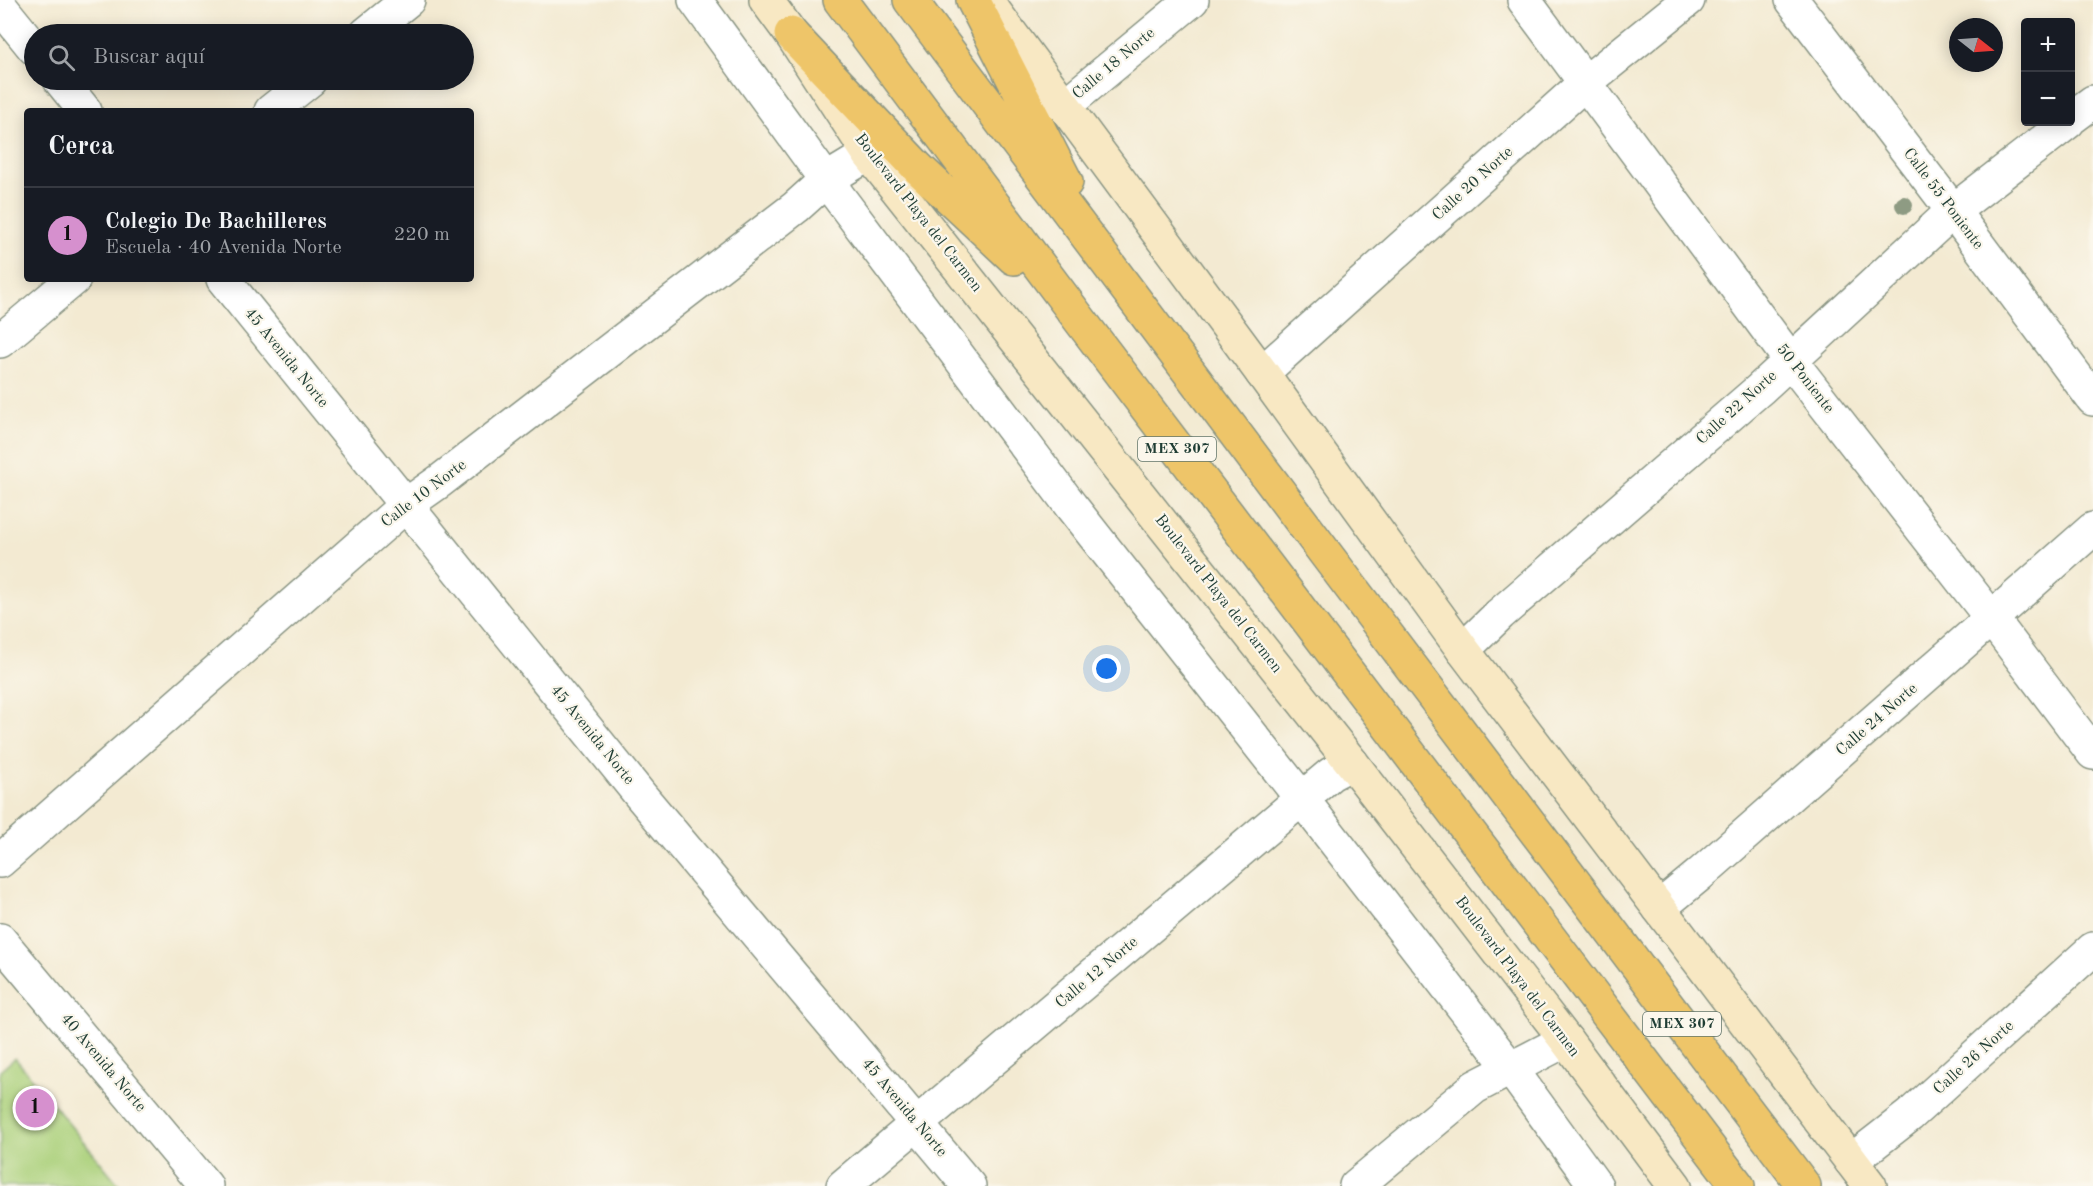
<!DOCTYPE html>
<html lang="es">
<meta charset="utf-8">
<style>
:root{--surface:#171b24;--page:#242831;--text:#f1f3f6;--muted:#9ea1a6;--line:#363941;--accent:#d690ce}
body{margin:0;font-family:"Old Standard TT",serif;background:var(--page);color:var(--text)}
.controls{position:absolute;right:18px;top:18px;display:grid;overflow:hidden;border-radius:6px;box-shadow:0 3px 15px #0003}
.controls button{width:54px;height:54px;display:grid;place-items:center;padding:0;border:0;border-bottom:2px solid var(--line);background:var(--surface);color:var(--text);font:30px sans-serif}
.compass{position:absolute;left:1949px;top:18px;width:54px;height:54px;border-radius:50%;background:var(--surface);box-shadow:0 3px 15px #0003;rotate:107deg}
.you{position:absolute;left:1107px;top:669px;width:21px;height:21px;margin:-15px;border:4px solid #fff;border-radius:50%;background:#1a73e8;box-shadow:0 0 0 9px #1a73e833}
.badge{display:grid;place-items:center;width:39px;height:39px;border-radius:50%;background:var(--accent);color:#111;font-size:20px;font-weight:700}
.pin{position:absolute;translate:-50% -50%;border:3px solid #fff;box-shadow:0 2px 6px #0006}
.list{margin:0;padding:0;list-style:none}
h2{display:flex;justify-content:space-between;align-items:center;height:78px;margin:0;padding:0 24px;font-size:26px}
h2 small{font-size:20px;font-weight:400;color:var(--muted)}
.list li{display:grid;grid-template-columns:39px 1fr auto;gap:18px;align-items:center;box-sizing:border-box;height:96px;padding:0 24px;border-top:2px solid var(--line)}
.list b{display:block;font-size:22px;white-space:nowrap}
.list p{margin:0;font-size:20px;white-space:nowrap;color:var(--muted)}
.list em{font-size:20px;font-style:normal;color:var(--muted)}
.icon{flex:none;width:33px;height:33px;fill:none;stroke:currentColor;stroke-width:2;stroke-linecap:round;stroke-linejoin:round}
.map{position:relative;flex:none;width:2093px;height:1186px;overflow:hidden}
.search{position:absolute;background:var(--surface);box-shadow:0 3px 15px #0003;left:24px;top:24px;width:450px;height:66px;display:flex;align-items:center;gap:15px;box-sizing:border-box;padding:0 21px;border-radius:33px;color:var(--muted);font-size:22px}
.panel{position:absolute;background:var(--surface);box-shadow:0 3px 15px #0003;left:24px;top:108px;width:450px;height:174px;border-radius:6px}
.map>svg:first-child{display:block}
.green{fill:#aad07a;stroke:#648657;stroke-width:1.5}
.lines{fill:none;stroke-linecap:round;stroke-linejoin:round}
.minor-casing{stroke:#899483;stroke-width:36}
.secondary-casing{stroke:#899483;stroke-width:36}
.trunk-casing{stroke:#899483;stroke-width:36}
.minor{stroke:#fff;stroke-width:33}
.secondary{stroke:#f8e8c3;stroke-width:33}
.trunk{stroke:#eec569;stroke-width:33}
.tree{fill:#8e9b83}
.labels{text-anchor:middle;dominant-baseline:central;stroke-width:4.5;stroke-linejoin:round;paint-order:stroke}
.shield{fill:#fbf7ec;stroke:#61756b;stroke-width:1.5}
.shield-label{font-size:15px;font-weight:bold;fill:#1f3d34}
.street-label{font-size:16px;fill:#1f3d34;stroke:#fbf7ec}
</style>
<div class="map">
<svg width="2093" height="1186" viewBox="0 0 2093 1186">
<rect width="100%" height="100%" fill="#fbf7ec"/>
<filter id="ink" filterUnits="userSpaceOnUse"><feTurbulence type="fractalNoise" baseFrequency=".0167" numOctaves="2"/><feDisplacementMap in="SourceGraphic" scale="12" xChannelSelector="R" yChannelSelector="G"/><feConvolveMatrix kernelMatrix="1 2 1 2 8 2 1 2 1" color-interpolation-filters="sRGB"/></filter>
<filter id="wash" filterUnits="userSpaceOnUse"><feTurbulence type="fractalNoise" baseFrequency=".008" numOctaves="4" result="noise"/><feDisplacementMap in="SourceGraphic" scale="24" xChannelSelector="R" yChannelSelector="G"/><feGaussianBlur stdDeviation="1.35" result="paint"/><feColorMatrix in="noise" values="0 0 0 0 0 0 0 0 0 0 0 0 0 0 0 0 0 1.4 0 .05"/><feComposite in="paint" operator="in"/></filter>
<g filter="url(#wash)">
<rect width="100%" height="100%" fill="#f3ead2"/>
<path class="green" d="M15 1058 120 1186H0V1071Z"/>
</g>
<g filter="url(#ink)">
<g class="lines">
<g class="minor-casing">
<path id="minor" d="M695 0 826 180 1071 506 1302 799 1511 1069 1596 1186
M1524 0 1790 360 1992 619 2093 753
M1792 0 1953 211 2093 399
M0 6 34 48
M366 34 408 0
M60 80 85 111
M1064 106 1192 0
M271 111 310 80
M2070 119 2093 102
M223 279 641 796 969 1186
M0 341 74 279
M1262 373 1586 82 1688 0
M1463 650 1500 614 1760 389 1953 211 2068 122
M0 861 406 505 440 481 796 207 826 180 869 154
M1659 908 1699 875 2093 529
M0 940 206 1186
M1851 1161 1910 1115 2093 949
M843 1186 1331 774 1352 763
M1356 1186 1475 1087 1566 1040"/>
</g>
<g class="secondary-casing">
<path id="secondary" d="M766 0 791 34 869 154 1352 763 1566 1040 1675 1186
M986 0 1262 373 1463 650 1870 1186"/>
</g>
<g class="trunk-casing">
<path id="trunk" d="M840 0 1080 320 1738 1186
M910 0 1325 553 1804 1186
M973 0 1066 182
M791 34 918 168 1014 258"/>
</g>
<use href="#minor" class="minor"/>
<use href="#secondary" class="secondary"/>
<use href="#trunk" class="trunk"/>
</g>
<circle class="tree" cx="1904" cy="205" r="9"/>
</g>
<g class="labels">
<g class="shield">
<rect x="1138" y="437" width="78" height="24" rx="4.5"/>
<rect x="1643" y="1012" width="78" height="24" rx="4.5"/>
</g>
<g class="shield-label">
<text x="1177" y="449">MEX 307</text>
<text x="1682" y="1024">MEX 307</text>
</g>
<g class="street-label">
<text transform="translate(1114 64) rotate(-40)">Calle 18 Norte</text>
<text transform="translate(1473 184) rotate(-42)">Calle 20 Norte</text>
<text transform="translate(1943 199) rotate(53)">Calle 55 Poniente</text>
<text transform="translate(918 213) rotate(52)">Boulevard Playa del Carmen</text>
<text transform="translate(286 358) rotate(51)">45 Avenida Norte</text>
<text transform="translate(1805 379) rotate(52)">50 Poniente</text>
<text transform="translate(1737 408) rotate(-42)">Calle 22 Norte</text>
<text transform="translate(424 494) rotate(-37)">Calle 10 Norte</text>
<text transform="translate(1218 594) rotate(52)">Boulevard Playa del Carmen</text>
<text transform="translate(1877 720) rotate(-41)">Calle 24 Norte</text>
<text transform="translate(592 735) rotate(51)">45 Avenida Norte</text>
<text transform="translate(1097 973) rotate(-40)">Calle 12 Norte</text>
<text transform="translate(1517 977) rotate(53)">Boulevard Playa del Carmen</text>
<text transform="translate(1974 1058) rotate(-42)">Calle 26 Norte</text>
<text transform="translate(103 1063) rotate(50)">40 Avenida Norte</text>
<text transform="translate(904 1108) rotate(50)">45 Avenida Norte</text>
</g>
</g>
</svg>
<div class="controls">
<button>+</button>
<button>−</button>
</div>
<svg class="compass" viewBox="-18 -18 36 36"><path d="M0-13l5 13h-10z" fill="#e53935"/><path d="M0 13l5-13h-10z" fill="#9ea1a6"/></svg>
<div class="you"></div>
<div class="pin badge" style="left:35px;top:1108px">1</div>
<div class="search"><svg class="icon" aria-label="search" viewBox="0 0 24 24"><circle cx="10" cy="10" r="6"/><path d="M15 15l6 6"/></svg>Buscar aquí</div>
<section class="panel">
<h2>Cerca<small></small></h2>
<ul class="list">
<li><span class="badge">1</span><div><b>Colegio De Bachilleres</b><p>Escuela · 40 Avenida Norte</p></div><em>220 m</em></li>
</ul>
</section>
</div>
